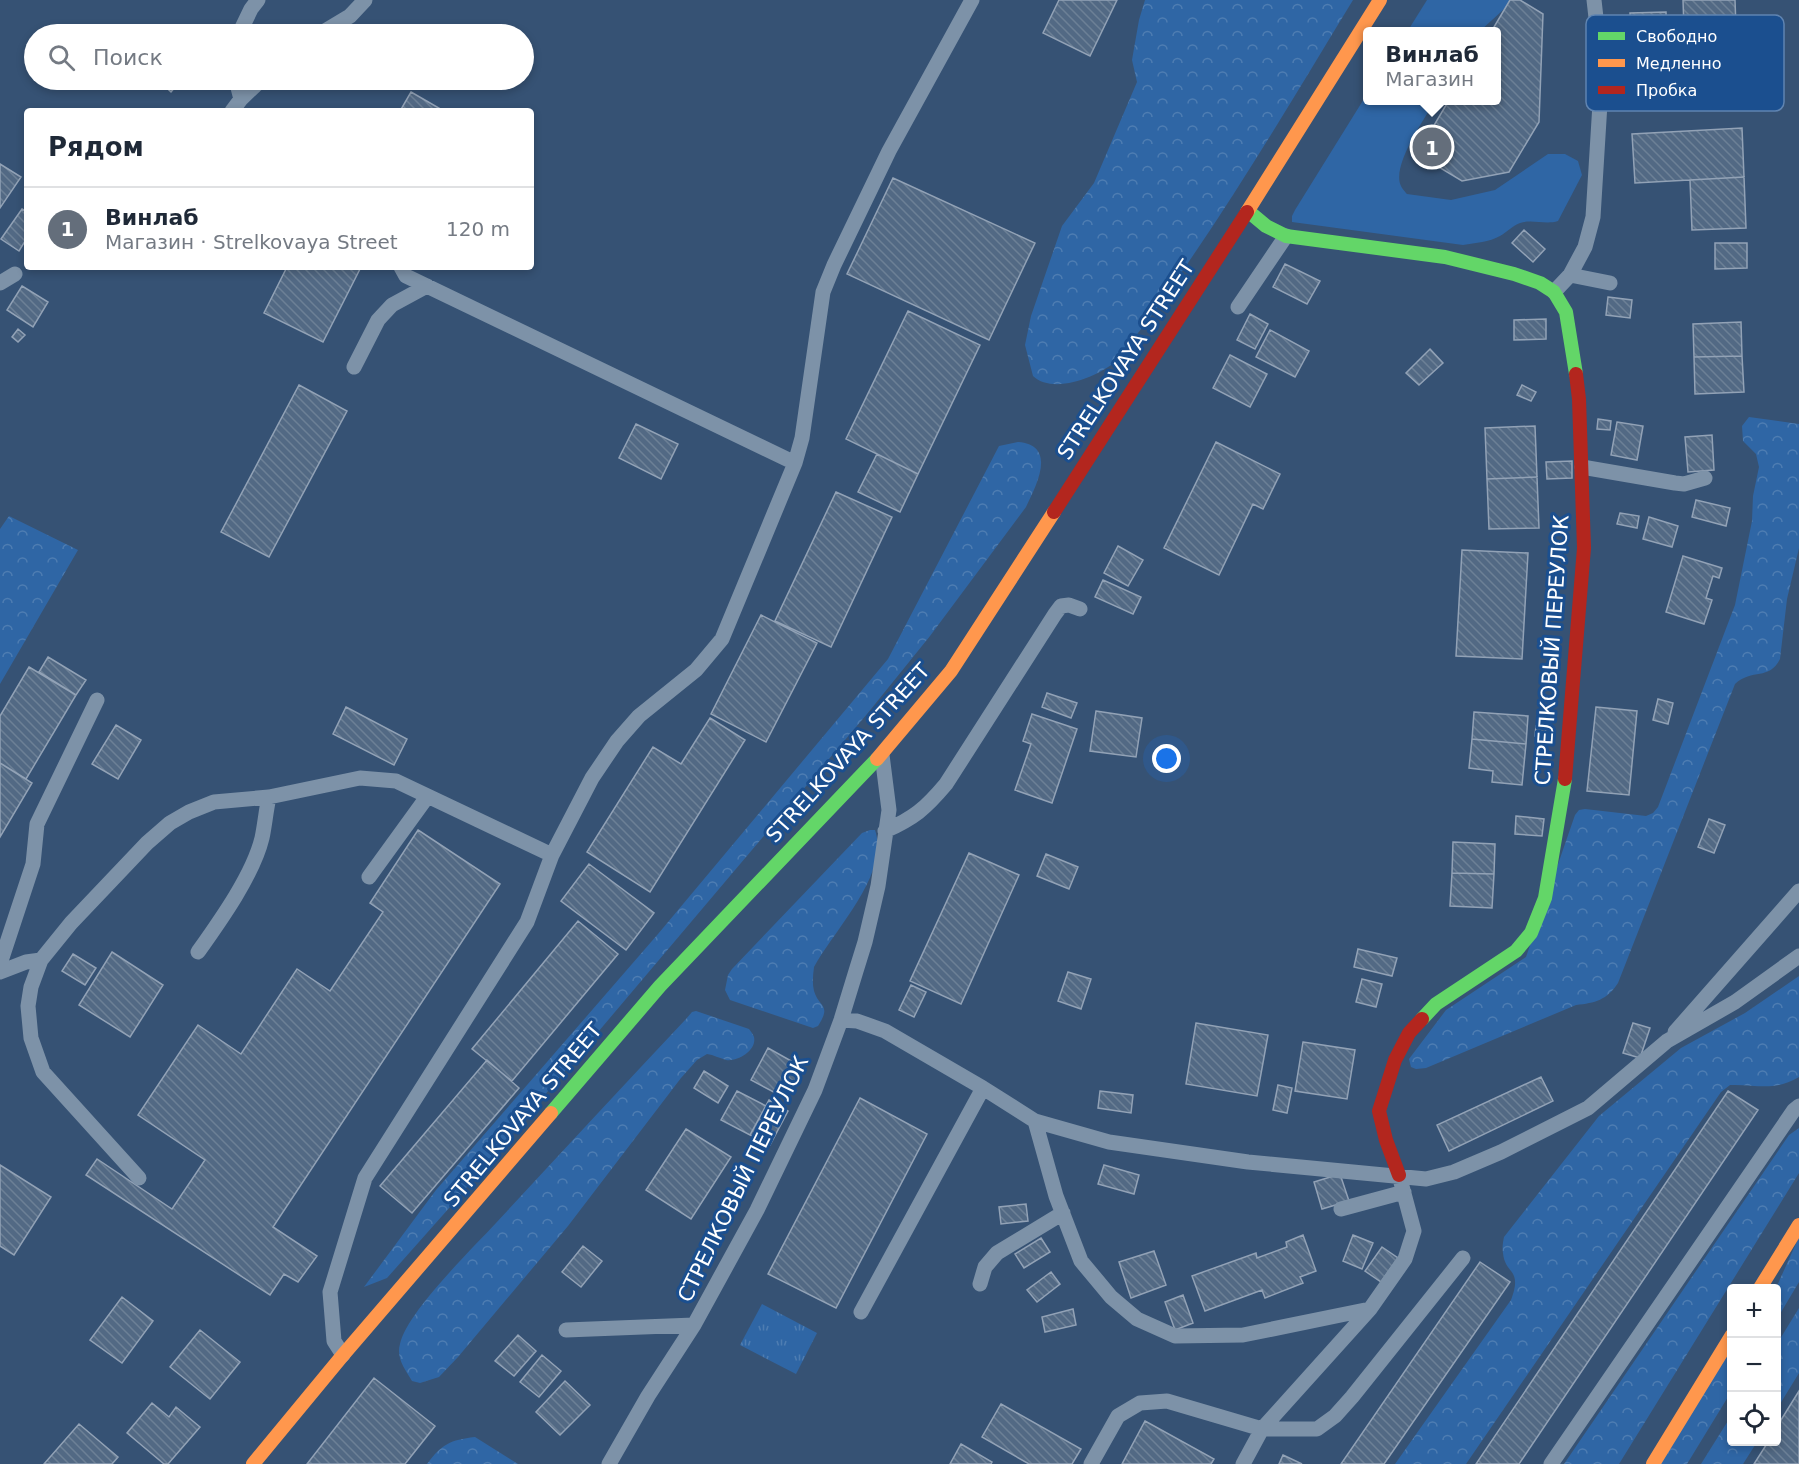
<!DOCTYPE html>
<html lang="ru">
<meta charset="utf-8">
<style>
:root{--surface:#fff;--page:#f6f6f7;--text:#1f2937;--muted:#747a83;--line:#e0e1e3;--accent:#646e7b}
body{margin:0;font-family:"DejaVu Sans",sans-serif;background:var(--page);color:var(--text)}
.controls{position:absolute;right:18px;bottom:18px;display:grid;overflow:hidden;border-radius:6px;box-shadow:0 3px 9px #0003}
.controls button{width:54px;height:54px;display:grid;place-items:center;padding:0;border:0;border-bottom:2px solid var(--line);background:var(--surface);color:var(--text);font:30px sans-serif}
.you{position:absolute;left:1167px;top:759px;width:21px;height:21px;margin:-15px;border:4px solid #fff;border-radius:50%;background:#1a73e8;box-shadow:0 0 0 9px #1a73e833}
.badge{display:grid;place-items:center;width:39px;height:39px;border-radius:50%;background:var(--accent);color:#fff;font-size:20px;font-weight:700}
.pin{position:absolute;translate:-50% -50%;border:3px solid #fff;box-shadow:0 2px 6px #0006}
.popup{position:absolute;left:1363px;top:27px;width:138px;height:78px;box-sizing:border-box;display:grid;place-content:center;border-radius:6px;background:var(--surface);filter:drop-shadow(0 2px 4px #0005);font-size:20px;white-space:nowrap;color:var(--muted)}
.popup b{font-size:22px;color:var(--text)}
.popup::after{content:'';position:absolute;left:50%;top:100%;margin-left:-12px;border:12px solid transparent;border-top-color:var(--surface)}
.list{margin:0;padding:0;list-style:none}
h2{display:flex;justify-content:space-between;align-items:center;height:78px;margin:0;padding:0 24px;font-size:26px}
h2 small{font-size:20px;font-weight:400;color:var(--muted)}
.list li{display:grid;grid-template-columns:39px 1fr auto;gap:18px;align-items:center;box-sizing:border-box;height:84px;padding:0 24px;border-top:2px solid var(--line)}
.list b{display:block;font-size:22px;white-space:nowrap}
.list p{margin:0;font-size:20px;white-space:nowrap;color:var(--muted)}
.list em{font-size:20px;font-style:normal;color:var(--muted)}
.icon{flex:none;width:33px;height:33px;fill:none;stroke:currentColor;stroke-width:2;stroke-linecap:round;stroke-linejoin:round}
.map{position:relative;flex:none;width:1799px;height:1464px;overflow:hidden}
.search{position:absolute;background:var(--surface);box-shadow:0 3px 9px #0003;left:24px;top:24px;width:510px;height:66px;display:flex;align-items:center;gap:15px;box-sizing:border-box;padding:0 21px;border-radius:33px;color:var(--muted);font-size:22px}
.panel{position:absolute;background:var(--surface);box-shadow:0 3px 9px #0003;left:24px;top:108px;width:510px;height:162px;border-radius:6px}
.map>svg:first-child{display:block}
.grass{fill:#2f66a5}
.forest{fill:url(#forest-crowns)}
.park{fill:url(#park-tufts)}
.building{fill:url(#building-back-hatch);stroke:#92a2b6;stroke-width:1.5}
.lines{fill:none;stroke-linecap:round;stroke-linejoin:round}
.lane{stroke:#7d92a8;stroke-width:15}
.fast{stroke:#63d668;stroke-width:14}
.slow{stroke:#ff974d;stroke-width:14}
.jam{stroke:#b3261e;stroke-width:14}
.labels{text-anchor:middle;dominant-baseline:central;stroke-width:6;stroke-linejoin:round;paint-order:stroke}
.street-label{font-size:21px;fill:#fff;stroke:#1b4f8f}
.key{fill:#1b4f8f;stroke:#5f84b1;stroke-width:1.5}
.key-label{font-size:16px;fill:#fff}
</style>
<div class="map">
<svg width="1799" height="1464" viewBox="0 0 1799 1464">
<defs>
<pattern id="forest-crowns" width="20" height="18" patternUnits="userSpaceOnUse" patternTransform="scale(1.5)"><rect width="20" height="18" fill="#2f66a5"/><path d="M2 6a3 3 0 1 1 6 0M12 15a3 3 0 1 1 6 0" fill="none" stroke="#4e7db2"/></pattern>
<pattern id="park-tufts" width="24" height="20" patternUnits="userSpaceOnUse" patternTransform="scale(1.5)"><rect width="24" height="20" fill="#2f66a5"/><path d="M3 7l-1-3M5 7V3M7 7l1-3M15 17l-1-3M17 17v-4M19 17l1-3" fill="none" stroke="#4e7db2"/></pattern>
<pattern id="building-back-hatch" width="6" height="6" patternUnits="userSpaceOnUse" patternTransform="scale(1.5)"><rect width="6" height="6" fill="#526984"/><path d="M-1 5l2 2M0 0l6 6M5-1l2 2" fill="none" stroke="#6c8096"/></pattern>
</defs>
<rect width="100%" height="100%" fill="#365274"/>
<path class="grass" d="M1427 0H1514L1480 31 1407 32Z
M1367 94 1368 100 1435 101C1425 118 1391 166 1401 186 1401 187 1406 193 1407 194L1451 200 1495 190 1548 154H1565L1578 161 1582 175 1558 221C1546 225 1532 219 1520 223 1512 226 1507 232 1500 236 1489 242 1476 243 1463 245L1292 222V216L1295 210Z"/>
<path class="forest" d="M1145 0H1353C1297 92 1242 185 1181 273 1165 297 1148 321 1130 343 1126 349 1122 356 1116 361 1098 377 1053 395 1033 376L1025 345 1031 316 1062 226 1094 183 1137 82 1132 60 1139 20Z
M1749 417 1799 424V548L1787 599 1780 659C1769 681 1752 668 1735 684L1618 983C1607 1000 1595 1003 1576 1005L1426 1068 1416 1069 1411 1067 1409 1059 1446 1010 1526 957 1575 815 1579 810 1585 809 1646 816 1653 813 1658 807 1735 605 1752 521 1753 496 1759 467 1756 454 1743 441 1742 426Z
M1018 442C1058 445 1036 486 1026 507L930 636 867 714 450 1207 387 1278 364 1287 436 1190 658 934 888 659 999 446Z
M9 516 78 550 0 684V529Z
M870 830H875C890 874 834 930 814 967 813 975 812 983 814 991 819 1008 832 1004 818 1026L813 1028 730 1000 725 990 728 975 732 969 862 833Z
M1799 976V1077C1774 1092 1757 1084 1730 1085L1721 1092 1466 1464H1395L1511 1300C1523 1268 1505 1275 1503 1253 1502 1248 1503 1242 1504 1237L1599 1116 1681 1048 1745 1013Z
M696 1011 749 1029C751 1032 753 1034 754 1037 757 1051 737 1062 726 1060 719 1058 714 1055 707 1054L697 1060 681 1078 568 1226 458 1357 439 1377 420 1383 412 1381C405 1369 396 1358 400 1344 407 1312 472 1249 496 1223 559 1155 622 1087 686 1019L692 1012Z
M1799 1128V1173L1619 1464H1564L1789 1135Z
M1799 1237V1282L1777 1319 1776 1288Z
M1799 1308V1373L1777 1409V1344Z
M1731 1346V1392L1687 1464H1657Z
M1731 1416 1732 1442H1757L1743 1464H1701Z
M475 1437 518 1464H427C442 1444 450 1440 475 1437Z"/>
<path class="park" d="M762 1304 817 1333 796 1374 740 1345Z"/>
<path class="building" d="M1059 0H1117L1090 56 1043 33Z
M1510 0H1520L1543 14 1539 122 1509 172 1462 181 1417 154 1449 100H1496V32H1491Z
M1683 0H1735L1736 28 1684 29Z
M1666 12 1667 46 1631 47 1630 13Z
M1736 28 1737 82 1686 84 1684 29Z
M158 80H181L171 92Z
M411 92 444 111H400Z
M1742 128 1744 177 1635 183 1632 134Z
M0 164 21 177 0 208Z
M1744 177 1746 228 1692 230 1690 180Z
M893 178 1035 243 989 340 847 274Z
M22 209 27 212V238L19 251 1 239Z
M1524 230 1545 249 1533 262 1512 243Z
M1715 243H1747V268L1715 269Z
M1285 264 1320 281 1307 304 1273 287Z
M287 267H361L323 342 264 313Z
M22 286 48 302 33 327 7 310Z
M1608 297 1632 300 1630 318 1606 315Z
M908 311 980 345 918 474 846 439Z
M1250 314 1268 324 1255 349 1237 340Z
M1546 319V339L1514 340V320Z
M1741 322 1742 356 1694 357 1693 324Z
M18 329 25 335 18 342 12 337Z
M1270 330 1309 351 1295 377 1256 357Z
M1430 349 1443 363 1419 385 1406 373Z
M1230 355 1267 374 1250 407 1213 388Z
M1742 356 1744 392 1695 394 1694 357Z
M299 385 347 411 269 557 221 532Z
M1522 385 1536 392 1531 401 1517 395Z
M1598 419 1611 421 1610 430 1597 429Z
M1617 422 1643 426 1637 460 1611 455Z
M636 424 678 444 661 479 619 458Z
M1535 426 1537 477 1487 479 1485 428Z
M1712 435 1714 470 1688 472 1685 437Z
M1216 442 1280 474 1263 509 1253 504 1219 575 1164 548Z
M877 454 918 474 900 512 858 492Z
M1572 461V478L1547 479 1546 462Z
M1537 477 1539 528 1489 529 1487 479Z
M836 492 892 517 831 647 775 621Z
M1696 500 1730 508 1726 526 1692 517Z
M1620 513 1639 516 1637 528 1617 524Z
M1649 517 1678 526 1672 547 1643 539Z
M1118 546 1143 560 1128 586 1104 573Z
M1462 550 1528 553 1522 659 1456 656Z
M1683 556 1722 568 1719 578 1713 576 1706 598 1712 600 1704 624 1666 612Z
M1103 580 1141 597 1133 614 1095 597Z
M761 615 817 643 766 742 711 714Z
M48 657 86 680 76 695 39 672Z
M29 667 76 695 26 779 0 763V716Z
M1047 693 1077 703 1071 718 1042 707Z
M1658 699 1673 703 1668 724 1653 720Z
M346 707 407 739 394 765 333 734Z
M1596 707 1637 711 1629 795 1587 791Z
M1096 711 1142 718 1136 757 1090 751Z
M1474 712 1528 716 1526 744 1472 739Z
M1032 714 1077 729 1052 803 1015 790 1031 744 1023 741Z
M710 718 745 740 650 892 587 852 653 747 681 764Z
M116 725 141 740 118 779 92 764Z
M1536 726 1546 727 1545 737 1535 736Z
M1472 739 1526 744 1522 785 1492 782 1493 771 1469 768Z
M0 763 32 783 0 837Z
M1516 816 1544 819 1542 836 1515 834Z
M1709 819 1725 825 1714 853 1698 847Z
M418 830 500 884 273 1227 317 1256 298 1282 284 1274 270 1295 86 1175 97 1159 172 1209 205 1160 138 1115 198 1025 241 1054 297 969 330 991 383 912 370 903Z
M1453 842 1495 844 1494 874 1452 873Z
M969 853 1019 875 961 1004 910 981Z
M1046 854 1078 867 1069 889 1037 876Z
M589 864 654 913 626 950 561 901Z
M1452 873 1494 874 1492 908 1450 906Z
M578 921 618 954 512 1081 472 1049Z
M1358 949 1397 958 1392 976 1354 967Z
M112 952 163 985 130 1037 79 1005Z
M73 954 96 968 85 985 62 971Z
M1068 972 1091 979 1081 1009 1058 1001Z
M1362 979 1382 984 1376 1007 1356 1002Z
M911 985 926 992 914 1017 899 1010Z
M1196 1023 1268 1035 1257 1096 1186 1084Z
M1633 1023 1650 1028 1640 1058 1623 1053Z
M1303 1042 1355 1050 1347 1099 1295 1091Z
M768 1048 802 1067 785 1098 751 1080Z
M487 1060 519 1088 412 1213 380 1186Z
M704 1071 728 1086 718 1103 694 1088Z
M1541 1077 1553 1101 1449 1151 1437 1125Z
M1278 1085 1292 1088 1287 1113 1273 1110Z
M737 1091 766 1106 750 1135 721 1120Z
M1100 1091 1133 1095 1131 1113 1098 1108Z
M1728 1091 1758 1110 1519 1464H1476Z
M860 1098 927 1134 836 1308 768 1274Z
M769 1100 788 1111 770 1145 750 1135Z
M686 1129 731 1157 691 1219 646 1190Z
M0 1165 51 1197 14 1255 0 1246Z
M1104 1165 1139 1175 1134 1194 1098 1184Z
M1340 1174 1349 1201 1322 1209 1314 1182Z
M1026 1204 1028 1221 1001 1224 999 1207Z
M1303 1235 1316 1271 1300 1277 1303 1283 1265 1298 1262 1290 1205 1311 1192 1276 1256 1253 1257 1258 1287 1247 1286 1242Z
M1353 1235 1373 1243 1362 1269 1343 1261Z
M1041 1238 1050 1252 1024 1268 1015 1254Z
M583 1246 602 1261 581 1287 562 1272Z
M1382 1247 1398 1258 1381 1282 1365 1271Z
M1154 1251 1166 1285 1131 1298 1119 1262Z
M1480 1262 1510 1282 1384 1464H1341Z
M1051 1272 1060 1284 1037 1302 1027 1290Z
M1183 1295 1193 1323 1175 1330 1165 1302Z
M122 1297 153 1321 122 1363 90 1340Z
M1073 1309 1076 1325 1045 1332 1042 1317Z
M200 1330 240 1362 210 1399 170 1367Z
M518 1335 536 1351 514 1376 495 1361Z
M542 1355 561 1371 539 1397 520 1382Z
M374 1378 435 1426 405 1464H307Z
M565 1381 590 1405 560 1435 536 1412Z
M1799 1391V1464H1754L1768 1442H1776V1428Z
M152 1403 169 1417 176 1407 200 1427 168 1464H164L127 1433Z
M1001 1404 1081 1449 1072 1464H1029L982 1437Z
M1145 1421 1214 1459 1211 1464H1122Z
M79 1424 118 1457 112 1464H44Z
M961 1444 992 1462 991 1464H950Z
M1283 1455 1302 1464H1279Z"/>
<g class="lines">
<path class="lane" d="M239 34 251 9 258 0
M320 34 350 16 365 0
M236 80 241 99
M232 111 241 99 261 80
M401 267 406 276 795 463
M1570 275 1610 283
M0 283 15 274
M1554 292 1570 275 1585 247 1593 217 1602 71 1594 0
M1238 307 1286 236
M354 367 378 320 392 305 427 286
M1582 467 1675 483 1684 484 1705 478
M885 831C914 818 925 809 946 784L1055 614 1061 606 1069 605 1080 609
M369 877 427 797
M198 952C220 921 253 875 262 838 265 824 266 810 269 797
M0 964 33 864 37 824 97 700
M0 972 26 962 41 960
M841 1020 857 1021 885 1031 983 1088 1035 1121 1109 1142 1248 1162 1426 1179 1454 1172 1501 1152 1588 1108 1667 1041 1735 1002 1799 956
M1675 1032 1799 891
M1035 1121 1056 1196 1081 1261 1111 1297 1137 1319 1175 1336 1243 1335 1370 1309
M139 1178 43 1072 31 1038 28 1006 31 987 41 960 71 923 147 843 170 823 189 812 214 802 269 797 360 778 396 781 552 855
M1341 1209 1404 1192
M980 1284 985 1267 997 1253 1063 1213
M861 1312 983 1088
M566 1330 694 1325
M343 1355 334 1341 330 1292 365 1178 527 922 552 855 592 778 617 741 639 716 696 670 722 639 795 463 802 438 823 292 834 265 889 151 972 0
M609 1464 648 1396 694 1325 757 1210 815 1090 841 1020 856 971 865 942 878 886 889 810 882 755
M1091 1464 1118 1416 1140 1403 1167 1401 1262 1429H1317L1335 1416 1352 1397 1463 1258
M1243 1464 1262 1429 1370 1309 1405 1259 1414 1231 1399 1175
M1551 1464 1794 1110 1799 1106"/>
<path class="fast" d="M1248 211 1266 226 1286 236 1445 257 1514 274 1540 283 1554 292 1566 312 1576 374
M1422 1019 1436 1004 1516 951 1531 933 1545 898 1565 779
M551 1113 660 986 877 759"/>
<path class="slow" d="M1247 212 1380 0
M877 759 951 671 1054 512
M1760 1288 1799 1225
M253 1464 343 1355 551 1113
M1653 1464 1732 1335"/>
<path class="jam" d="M1054 512 1247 212
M1565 779 1584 548 1579 399 1576 374
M1399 1175 1386 1140 1379 1111 1395 1060 1409 1033 1422 1019"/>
</g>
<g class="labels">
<g class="street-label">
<text transform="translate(1126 360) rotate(-57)">STRELKOVAYA STREET</text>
<text transform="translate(1552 650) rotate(-86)">СТРЕЛКОВЫЙ ПЕРЕУЛОК</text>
<text transform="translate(848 753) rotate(-48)">STRELKOVAYA STREET</text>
<text transform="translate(523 1115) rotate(-50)">STRELKOVAYA STREET</text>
<text transform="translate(743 1179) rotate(-64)">СТРЕЛКОВЫЙ ПЕРЕУЛОК</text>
</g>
</g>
<rect x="1586" y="15" width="198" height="96" rx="9" class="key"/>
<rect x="1598" y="32" width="27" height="8" fill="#63d668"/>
<rect x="1598" y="59" width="27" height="8" fill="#ff974d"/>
<rect x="1598" y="86" width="27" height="8" fill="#b3261e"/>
<g class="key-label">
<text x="1636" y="42">Свободно</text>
<text x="1636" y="69">Медленно</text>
<text x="1636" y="96">Пробка</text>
</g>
</svg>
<div class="controls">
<button>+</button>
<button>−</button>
<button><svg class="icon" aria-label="locate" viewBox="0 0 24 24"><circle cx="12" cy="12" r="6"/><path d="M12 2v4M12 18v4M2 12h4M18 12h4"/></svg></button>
</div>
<div class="you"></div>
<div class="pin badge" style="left:1432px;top:147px">1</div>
<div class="popup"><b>Винлаб</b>Магазин</div>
<div class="search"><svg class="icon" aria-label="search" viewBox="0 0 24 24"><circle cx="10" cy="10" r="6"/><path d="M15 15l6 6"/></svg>Поиск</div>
<section class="panel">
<h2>Рядом<small></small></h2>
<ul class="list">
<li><span class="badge">1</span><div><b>Винлаб</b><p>Магазин · Strelkovaya Street</p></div><em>120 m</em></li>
</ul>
</section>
</div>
